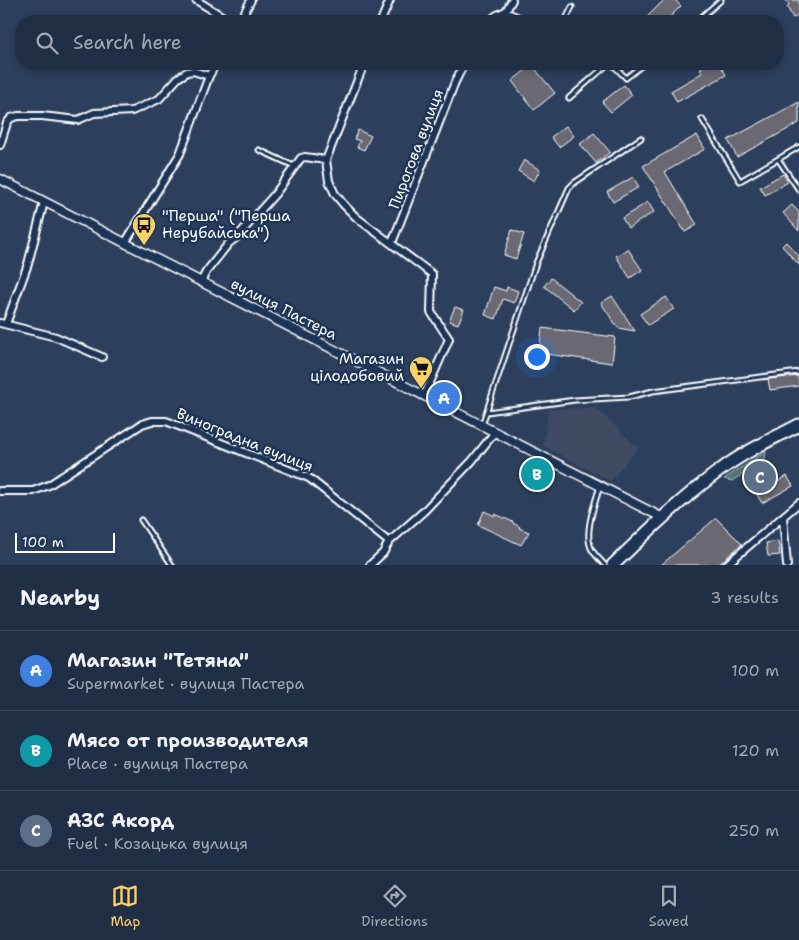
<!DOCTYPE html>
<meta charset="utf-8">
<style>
:root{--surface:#212f46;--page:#29374d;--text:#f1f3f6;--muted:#a2a9b3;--line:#3e4a5f;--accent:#ffd166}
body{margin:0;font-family:"Shantell Sans",sans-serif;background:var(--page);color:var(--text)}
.scale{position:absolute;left:15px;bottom:12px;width:100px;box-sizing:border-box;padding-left:5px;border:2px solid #fff;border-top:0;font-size:14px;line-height:18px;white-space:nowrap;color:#fff;-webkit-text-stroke:4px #1d3557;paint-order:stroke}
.you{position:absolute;left:536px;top:356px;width:18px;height:18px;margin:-12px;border:4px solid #fff;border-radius:50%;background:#1a73e8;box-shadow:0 0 0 8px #1a73e833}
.badge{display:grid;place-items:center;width:32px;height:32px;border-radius:50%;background:var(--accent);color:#fff;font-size:16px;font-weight:700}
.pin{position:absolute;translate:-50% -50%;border:2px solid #fff;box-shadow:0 1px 5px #0006}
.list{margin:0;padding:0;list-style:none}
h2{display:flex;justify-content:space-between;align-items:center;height:65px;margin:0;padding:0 20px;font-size:21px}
h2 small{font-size:16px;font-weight:400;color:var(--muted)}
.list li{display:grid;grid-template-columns:32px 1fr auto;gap:15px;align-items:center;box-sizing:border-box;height:80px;padding:0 20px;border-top:1px solid var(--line)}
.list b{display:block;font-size:19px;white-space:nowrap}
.list p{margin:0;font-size:16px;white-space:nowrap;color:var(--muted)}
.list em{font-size:16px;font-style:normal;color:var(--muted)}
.icon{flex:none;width:28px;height:28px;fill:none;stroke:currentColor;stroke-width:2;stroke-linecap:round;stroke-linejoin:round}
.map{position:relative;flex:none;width:799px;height:565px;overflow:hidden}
.search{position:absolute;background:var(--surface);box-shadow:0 2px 8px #0003;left:15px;right:15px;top:15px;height:55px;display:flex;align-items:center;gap:12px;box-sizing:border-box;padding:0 18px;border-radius:20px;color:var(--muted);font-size:19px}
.sheet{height:305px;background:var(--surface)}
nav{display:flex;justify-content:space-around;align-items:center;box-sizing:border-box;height:70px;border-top:1px solid var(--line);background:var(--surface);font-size:14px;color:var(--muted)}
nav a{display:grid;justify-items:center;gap:2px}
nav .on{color:var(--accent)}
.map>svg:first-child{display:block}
.built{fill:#3f4c64}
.green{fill:#527575;stroke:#a8baba}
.building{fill:#6a6973;stroke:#fff}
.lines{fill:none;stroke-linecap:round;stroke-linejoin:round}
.service-casing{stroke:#fff;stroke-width:7}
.minor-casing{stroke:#fff;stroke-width:10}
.tertiary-casing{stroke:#fff;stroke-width:11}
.trunk-casing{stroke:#fff;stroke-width:15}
.service{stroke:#1d3557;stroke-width:3}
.minor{stroke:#1d3557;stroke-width:6}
.tertiary{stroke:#1d3557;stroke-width:8}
.trunk{stroke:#1d3557;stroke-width:11}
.labels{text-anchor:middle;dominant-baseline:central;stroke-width:5;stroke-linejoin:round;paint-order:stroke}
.street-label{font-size:15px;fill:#fff;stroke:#1d3557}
.poi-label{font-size:15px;fill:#fff;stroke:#1d3557;text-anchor:start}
</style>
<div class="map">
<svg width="799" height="565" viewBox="0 0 799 565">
<rect width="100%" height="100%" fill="#2c3f5d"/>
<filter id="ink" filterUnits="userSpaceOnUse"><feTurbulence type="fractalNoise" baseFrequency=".02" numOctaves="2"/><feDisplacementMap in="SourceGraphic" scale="10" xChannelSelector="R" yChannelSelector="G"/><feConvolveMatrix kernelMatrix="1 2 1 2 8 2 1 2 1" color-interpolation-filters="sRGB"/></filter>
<g filter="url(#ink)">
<path class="built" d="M596 408 638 448 610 481 543 446 549 409Z"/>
<path class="green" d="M766 451 765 460 732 481 724 479Z"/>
<path class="building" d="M664 0H675L681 6 666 21H643Z
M786 0H799V15L793 18 787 7 789 5Z
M700 64H720L726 75 677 102 671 91 702 73 700 69 702 68Z
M532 65 555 93 534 110 512 81Z
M624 85 632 95 611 112 602 102Z
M799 102V123L737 157 728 140Z
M566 126 574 136 559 147 551 137Z
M358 130 371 136 364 150 357 147 360 141 354 139Z
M594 133 610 152 596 163 580 144Z
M697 135 705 149 665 172 697 225 685 232 643 166Z
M524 160 540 170 534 181 518 171Z
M783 174 788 182 765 195 760 187Z
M633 177 639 187 613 202 607 192Z
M648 202 654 212 628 228 622 218Z
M792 205 799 212V231L783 213Z
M512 230 524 234 516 259 504 255Z
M786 242 799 256V265L782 246Z
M628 249 642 270 630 278 616 256Z
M551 278 581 302 574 310 544 286Z
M494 287 506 291 507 287 518 291 514 303 503 299 496 319 485 315Z
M612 296 635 331 618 328 601 303Z
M666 297 674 309 648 325 640 314Z
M455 307 464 310 458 324 449 321Z
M542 328 615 337 612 363 539 353Z
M798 376 799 386 770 390 768 379Z
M525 463 548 474 545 482 521 471Z
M760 464 772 485 787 476 793 486 762 503 757 495 762 492 749 470Z
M484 511 495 516V514L513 522V523L520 527 519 528 529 532 521 545 478 525Z
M716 518 742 544 718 565H661Z
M778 541 780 555 768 556 766 543Z"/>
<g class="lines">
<g class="service-casing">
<path id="service" d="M506 11 530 21
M565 21 572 7
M697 21 721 0
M612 64 626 78 644 64
M569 98 608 64
M702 119 740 181 799 147
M259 150 294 166
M778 159 799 190
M487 412 575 400 629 397 653 391 799 372
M482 425 536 263 569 188 574 183 641 138
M600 486C595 503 583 534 592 550 595 555 600 560 605 565
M141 520 172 565"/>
</g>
<g class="minor-casing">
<path id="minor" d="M196 0 230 21
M240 21 251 0
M381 21 390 0
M489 21 497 15 506 11 512 0
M0 145 7 123 11 118 18 116H42L78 120 94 113 132 111 159 99 178 78 187 72 193 71 209 76
M326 160 364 64
M125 243 180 154 209 76 216 64
M392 243 455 82 464 64
M201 282 206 272 229 243 237 237 275 194 301 158 305 157 326 160 329 181 335 194 344 205 357 218 432 274 431 312 449 339 424 396
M0 323 56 337 102 357
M6 324 28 264 44 202
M0 491H33L49 485 142 424 152 421H166L309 478 389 542
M783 517 787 565
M370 565 383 553 389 542 424 511 472 461 495 432
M726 565 799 503"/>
</g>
<g class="tertiary-casing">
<path id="tertiary" d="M0 179 663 518"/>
</g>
<g class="trunk-casing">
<path id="trunk" d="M613 565C647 532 681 499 719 471 744 452 772 439 799 425"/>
</g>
<use href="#service" class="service"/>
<use href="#minor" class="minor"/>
<use href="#tertiary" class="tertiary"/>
<use href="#trunk" class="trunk"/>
</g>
</g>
<defs>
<g id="bus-pin" transform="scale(1.25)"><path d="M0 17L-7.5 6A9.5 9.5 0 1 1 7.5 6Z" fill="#ffd166" stroke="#1d3557"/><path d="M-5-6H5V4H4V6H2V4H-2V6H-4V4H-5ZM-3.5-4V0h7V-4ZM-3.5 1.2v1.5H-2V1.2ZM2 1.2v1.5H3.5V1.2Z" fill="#111"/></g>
<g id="supermarket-pin" transform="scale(1.25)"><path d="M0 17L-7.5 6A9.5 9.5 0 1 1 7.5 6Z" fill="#ffd166" stroke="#1d3557"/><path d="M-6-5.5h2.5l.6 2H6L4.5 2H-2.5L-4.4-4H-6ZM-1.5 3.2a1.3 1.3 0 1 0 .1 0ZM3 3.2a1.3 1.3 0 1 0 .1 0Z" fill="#111"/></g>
</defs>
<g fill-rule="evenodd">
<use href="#bus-pin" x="144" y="225"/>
<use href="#supermarket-pin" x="421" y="368"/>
</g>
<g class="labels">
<g class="street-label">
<text transform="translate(416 149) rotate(-69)">Пирогова вулиця</text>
<text transform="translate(284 309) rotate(27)">вулиця Пастера</text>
<text transform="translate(245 440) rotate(22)">Виноградна вулиця</text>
</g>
<g class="poi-label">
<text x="162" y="216">"Перша" ("Перша<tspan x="162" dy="17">Нерубайська")</tspan></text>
<text x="404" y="359" text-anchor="end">Магазин<tspan x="404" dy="17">цілодобовий</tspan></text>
</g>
</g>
</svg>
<div class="scale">100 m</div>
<div class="you"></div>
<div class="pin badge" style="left:444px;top:398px;background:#3f7fe0">A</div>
<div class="pin badge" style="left:537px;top:474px;background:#0f9aa8">B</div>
<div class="pin badge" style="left:760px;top:477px;background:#5c6f8a">C</div>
<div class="search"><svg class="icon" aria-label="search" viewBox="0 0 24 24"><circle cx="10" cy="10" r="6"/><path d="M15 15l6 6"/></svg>Search here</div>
</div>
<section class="sheet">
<h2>Nearby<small>3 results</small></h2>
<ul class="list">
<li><span class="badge" style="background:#3f7fe0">A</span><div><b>Магазин &quot;Тетяна&quot;</b><p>Supermarket · вулиця Пастера</p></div><em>100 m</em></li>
<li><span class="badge" style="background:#0f9aa8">B</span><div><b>Мясо от производителя</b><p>Place · вулиця Пастера</p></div><em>120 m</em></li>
<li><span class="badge" style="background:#5c6f8a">C</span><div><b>АЗС Акорд</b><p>Fuel · Козацька вулиця</p></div><em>250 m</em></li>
</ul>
</section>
<nav>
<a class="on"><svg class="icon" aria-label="map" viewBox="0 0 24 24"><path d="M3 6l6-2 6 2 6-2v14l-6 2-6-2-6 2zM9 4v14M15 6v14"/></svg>Map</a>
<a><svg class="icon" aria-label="directions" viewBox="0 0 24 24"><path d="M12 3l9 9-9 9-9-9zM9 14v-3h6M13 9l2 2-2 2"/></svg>Directions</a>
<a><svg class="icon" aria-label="saved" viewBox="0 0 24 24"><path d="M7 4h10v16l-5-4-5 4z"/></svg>Saved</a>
</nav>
